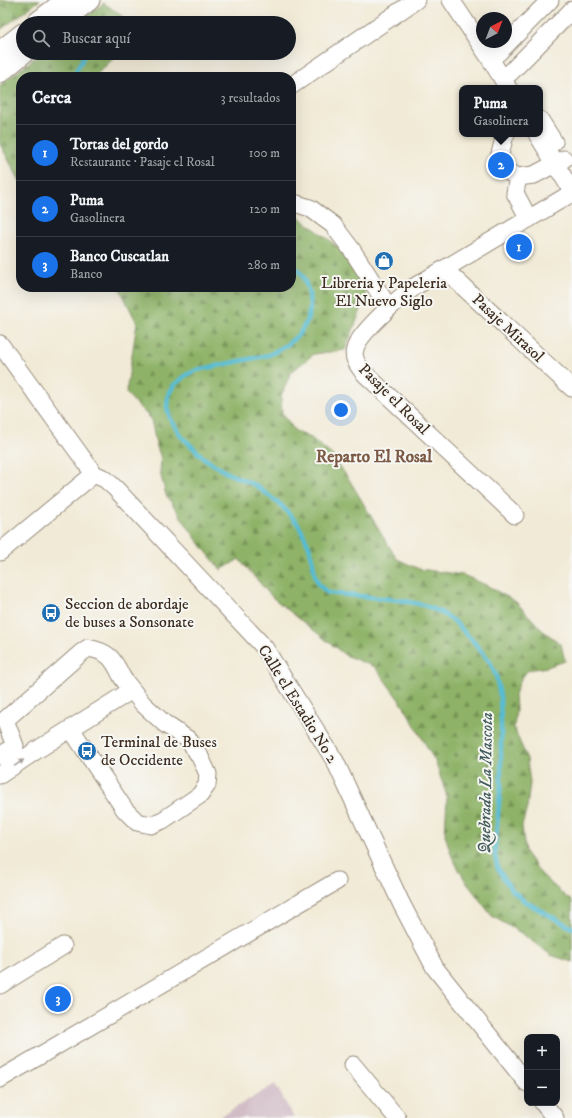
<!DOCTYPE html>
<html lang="es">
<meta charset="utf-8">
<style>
:root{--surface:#171b24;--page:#20242c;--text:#f1f3f6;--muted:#9ea1a6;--line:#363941;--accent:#1a73e8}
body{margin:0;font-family:"IM FELL DW Pica",serif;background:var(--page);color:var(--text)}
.controls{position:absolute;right:12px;bottom:12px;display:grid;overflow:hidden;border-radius:8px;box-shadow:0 4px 16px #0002}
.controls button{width:36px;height:36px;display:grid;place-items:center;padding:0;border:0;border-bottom:1px solid var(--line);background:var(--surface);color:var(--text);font:20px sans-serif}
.compass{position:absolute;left:476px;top:12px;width:36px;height:36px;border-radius:50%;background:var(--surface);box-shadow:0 4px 16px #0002;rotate:42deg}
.you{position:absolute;left:341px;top:410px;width:14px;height:14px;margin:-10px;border:3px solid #fff;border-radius:50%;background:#1a73e8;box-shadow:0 0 0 6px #1a73e833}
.badge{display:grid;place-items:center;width:26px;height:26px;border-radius:50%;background:var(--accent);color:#fff;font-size:13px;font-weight:700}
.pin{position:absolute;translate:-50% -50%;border:2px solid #fff;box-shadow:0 1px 4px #0006}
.popup{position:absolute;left:459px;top:85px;width:84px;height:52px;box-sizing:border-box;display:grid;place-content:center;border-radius:8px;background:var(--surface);filter:drop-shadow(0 1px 3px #0005);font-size:13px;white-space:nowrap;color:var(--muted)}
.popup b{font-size:15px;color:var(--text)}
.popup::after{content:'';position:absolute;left:50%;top:100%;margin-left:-8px;border:8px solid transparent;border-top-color:var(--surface)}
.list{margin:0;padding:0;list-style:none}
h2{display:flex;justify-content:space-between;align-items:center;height:52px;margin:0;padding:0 16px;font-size:17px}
h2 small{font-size:13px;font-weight:400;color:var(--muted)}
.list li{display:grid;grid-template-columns:26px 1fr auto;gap:12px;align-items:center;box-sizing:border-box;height:56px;padding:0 16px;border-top:1px solid var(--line)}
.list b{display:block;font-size:15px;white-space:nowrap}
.list p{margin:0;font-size:13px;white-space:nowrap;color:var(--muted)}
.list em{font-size:13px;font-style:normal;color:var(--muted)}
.icon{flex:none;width:22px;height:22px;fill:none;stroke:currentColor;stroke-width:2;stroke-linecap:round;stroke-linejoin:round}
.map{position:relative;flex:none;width:572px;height:1118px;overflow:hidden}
.search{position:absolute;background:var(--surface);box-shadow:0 4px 16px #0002;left:16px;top:16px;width:280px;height:44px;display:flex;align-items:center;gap:10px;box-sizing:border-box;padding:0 14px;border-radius:22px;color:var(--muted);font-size:15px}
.panel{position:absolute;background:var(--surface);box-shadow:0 4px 16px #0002;left:16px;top:72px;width:280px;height:220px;border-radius:16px}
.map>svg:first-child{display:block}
.industrial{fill:#d2bdc7}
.forest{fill:url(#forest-firs);stroke:#646e43}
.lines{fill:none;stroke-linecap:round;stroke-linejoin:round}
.stream{stroke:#55bcd3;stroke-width:4.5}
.minor-casing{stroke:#968a7a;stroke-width:19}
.major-casing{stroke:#968a7a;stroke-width:23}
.minor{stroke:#fff;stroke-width:17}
.major{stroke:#fff;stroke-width:21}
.oneway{fill:#a79f9a}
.labels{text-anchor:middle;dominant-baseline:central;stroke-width:4;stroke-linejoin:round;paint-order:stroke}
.poi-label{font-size:16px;fill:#3b2a1e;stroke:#f6f6f2;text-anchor:start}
.street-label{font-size:16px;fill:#3b2a1e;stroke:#f6f6f2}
.neighbourhood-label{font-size:17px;font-weight:bold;fill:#7b5945;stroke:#f6f6f2}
.water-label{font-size:17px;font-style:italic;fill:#445d5d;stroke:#f6f6f2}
</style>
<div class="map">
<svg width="572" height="1118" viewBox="0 0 572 1118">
<defs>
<pattern id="forest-firs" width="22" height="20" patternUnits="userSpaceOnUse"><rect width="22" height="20" fill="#8eb368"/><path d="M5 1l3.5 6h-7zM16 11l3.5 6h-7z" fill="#759255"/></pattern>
</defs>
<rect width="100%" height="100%" fill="#f6f6f2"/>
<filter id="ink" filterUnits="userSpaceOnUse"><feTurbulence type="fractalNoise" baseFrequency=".025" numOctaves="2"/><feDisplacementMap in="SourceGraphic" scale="8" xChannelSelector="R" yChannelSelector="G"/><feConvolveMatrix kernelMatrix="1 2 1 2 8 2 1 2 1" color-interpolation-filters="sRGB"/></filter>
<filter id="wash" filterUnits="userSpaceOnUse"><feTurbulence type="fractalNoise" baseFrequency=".012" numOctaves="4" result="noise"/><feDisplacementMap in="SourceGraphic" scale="16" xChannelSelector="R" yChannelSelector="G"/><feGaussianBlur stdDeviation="0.9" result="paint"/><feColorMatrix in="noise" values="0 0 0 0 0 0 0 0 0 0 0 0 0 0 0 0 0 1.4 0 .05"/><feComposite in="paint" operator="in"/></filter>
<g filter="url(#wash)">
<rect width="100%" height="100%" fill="#f1ead6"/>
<path class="industrial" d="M275 1084 294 1118H218Z"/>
<path class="forest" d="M0 0H40L0 30Z
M104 3 123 17 128 23H78Z
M41 53H119L94 77H21V183L0 144V85Z
M291 214 296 215 328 239 346 254 362 279 366 297 345 350 314 354 291 372 281 396 282 413 295 431 311 438 333 456 350 481 384 538 397 559 419 569 463 575 486 585 516 602 542 630 561 644 565 661 547 667 528 670 521 679 515 694 516 710 514 728 527 759 530 783 527 808 522 826 525 852 542 875 565 896 572 901V962L551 955 521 933 492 916 466 882 452 857 445 835 447 796 435 761 405 708 375 667 345 655 302 621 272 597 239 559 221 570 197 540 166 495 160 472 161 458 156 444 151 419 126 393 137 323 119 287H291Z"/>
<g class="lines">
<path class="stream" d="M81 13 85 23
M73 77 83 58 85 53
M291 265 296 268 303 276 309 293 310 310 306 323 299 334 288 344 269 355 197 370 186 375 174 385 168 395 167 407 170 418 181 436 204 458 227 473 255 485 281 505 298 524 309 546 313 563 315 576 319 585 328 593 400 600 424 605 440 612 454 621 472 640 490 662 496 676 500 696 501 723V783L495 846V856L498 869 510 888 524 901 572 928"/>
</g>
</g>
<g filter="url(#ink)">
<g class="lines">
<g class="minor-casing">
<path id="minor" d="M451 0 491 60 508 88
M498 53 550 0
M510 73 572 10
M291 86 416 0
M540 120 554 142
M537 134 572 191
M500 154 505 135 506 134
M510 173 518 177 534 175 564 159
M518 177 515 193 529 219
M291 202 310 208 333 225 352 250 389 308
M444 269 572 388
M0 344 94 474 105 479 115 488 264 647 335 761 401 903 435 968 527 1083
M515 515 363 372C358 365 352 358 355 349 358 334 400 297 414 287L572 193
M0 552 94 474
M0 756 15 746 5 720 81 653 88 648C110 652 113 659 122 677 125 682 129 686 132 690
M0 775 37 750 132 690 143 704 165 724 189 740 200 757 208 774 207 785 200 795 163 820 151 825 137 822 125 810 71 729
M0 985 63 946
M353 1065 397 1118
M0 1079 337 881
M543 1103 555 1118"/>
</g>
<g class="major-casing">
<path id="major" d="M37 23 67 0
M59 23 89 0
M0 52 23 34
M0 72 23 53"/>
</g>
<use href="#minor" class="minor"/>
<use href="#major" class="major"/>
</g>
<defs><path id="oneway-solid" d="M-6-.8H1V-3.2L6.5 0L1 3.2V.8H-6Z"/></defs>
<use class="oneway" href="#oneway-solid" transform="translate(19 763) rotate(-34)"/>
</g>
<defs>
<g id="shop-disc" transform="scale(1)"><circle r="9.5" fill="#1f6fb2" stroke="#f6f6f2"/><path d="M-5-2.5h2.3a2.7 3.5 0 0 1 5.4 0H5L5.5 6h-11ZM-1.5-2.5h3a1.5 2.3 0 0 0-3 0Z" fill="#fff"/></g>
<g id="bus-disc" transform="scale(1)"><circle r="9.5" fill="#1f6fb2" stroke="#f6f6f2"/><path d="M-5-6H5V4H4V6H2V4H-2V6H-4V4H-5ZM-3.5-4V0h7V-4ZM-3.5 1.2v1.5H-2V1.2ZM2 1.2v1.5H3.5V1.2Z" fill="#fff"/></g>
</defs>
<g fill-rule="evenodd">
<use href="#shop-disc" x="384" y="261"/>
<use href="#bus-disc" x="51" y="613"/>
<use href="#bus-disc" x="87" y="751"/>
</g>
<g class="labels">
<g class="poi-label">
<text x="384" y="283" text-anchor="middle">Libreria y Papeleria<tspan x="384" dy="18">El Nuevo Siglo</tspan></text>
<text x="65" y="604">Seccion de abordaje<tspan x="65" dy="18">de buses a Sonsonate</tspan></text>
<text x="101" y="742">Terminal de Buses<tspan x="101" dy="18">de Occidente</tspan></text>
</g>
<g class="street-label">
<text transform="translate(508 328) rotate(43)">Pasaje Mirasol</text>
<text transform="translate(394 399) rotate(45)">Pasaje el Rosal</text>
<text transform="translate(298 704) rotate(58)">Calle el Estadio No 2</text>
</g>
<g class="neighbourhood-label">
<text x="374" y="457">Reparto El Rosal</text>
</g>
<g class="water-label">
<text transform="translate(486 783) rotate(-89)">Quebrada La Mascota</text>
</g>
</g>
</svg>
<div class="controls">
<button>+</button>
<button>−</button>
</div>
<svg class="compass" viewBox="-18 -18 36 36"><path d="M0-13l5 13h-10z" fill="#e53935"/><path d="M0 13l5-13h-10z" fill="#9ea1a6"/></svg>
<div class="you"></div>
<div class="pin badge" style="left:519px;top:247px">1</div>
<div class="pin badge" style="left:501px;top:165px">2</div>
<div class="popup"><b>Puma</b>Gasolinera</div>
<div class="pin badge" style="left:58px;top:999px">3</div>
<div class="search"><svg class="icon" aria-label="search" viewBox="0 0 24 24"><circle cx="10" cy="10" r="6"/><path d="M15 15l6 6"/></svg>Buscar aquí</div>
<section class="panel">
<h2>Cerca<small>3 resultados</small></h2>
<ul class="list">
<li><span class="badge">1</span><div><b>Tortas del gordo</b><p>Restaurante · Pasaje el Rosal</p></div><em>100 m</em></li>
<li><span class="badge">2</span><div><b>Puma</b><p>Gasolinera</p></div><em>120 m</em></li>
<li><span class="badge">3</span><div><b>Banco Cuscatlan</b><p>Banco</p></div><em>280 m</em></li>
</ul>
</section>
</div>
